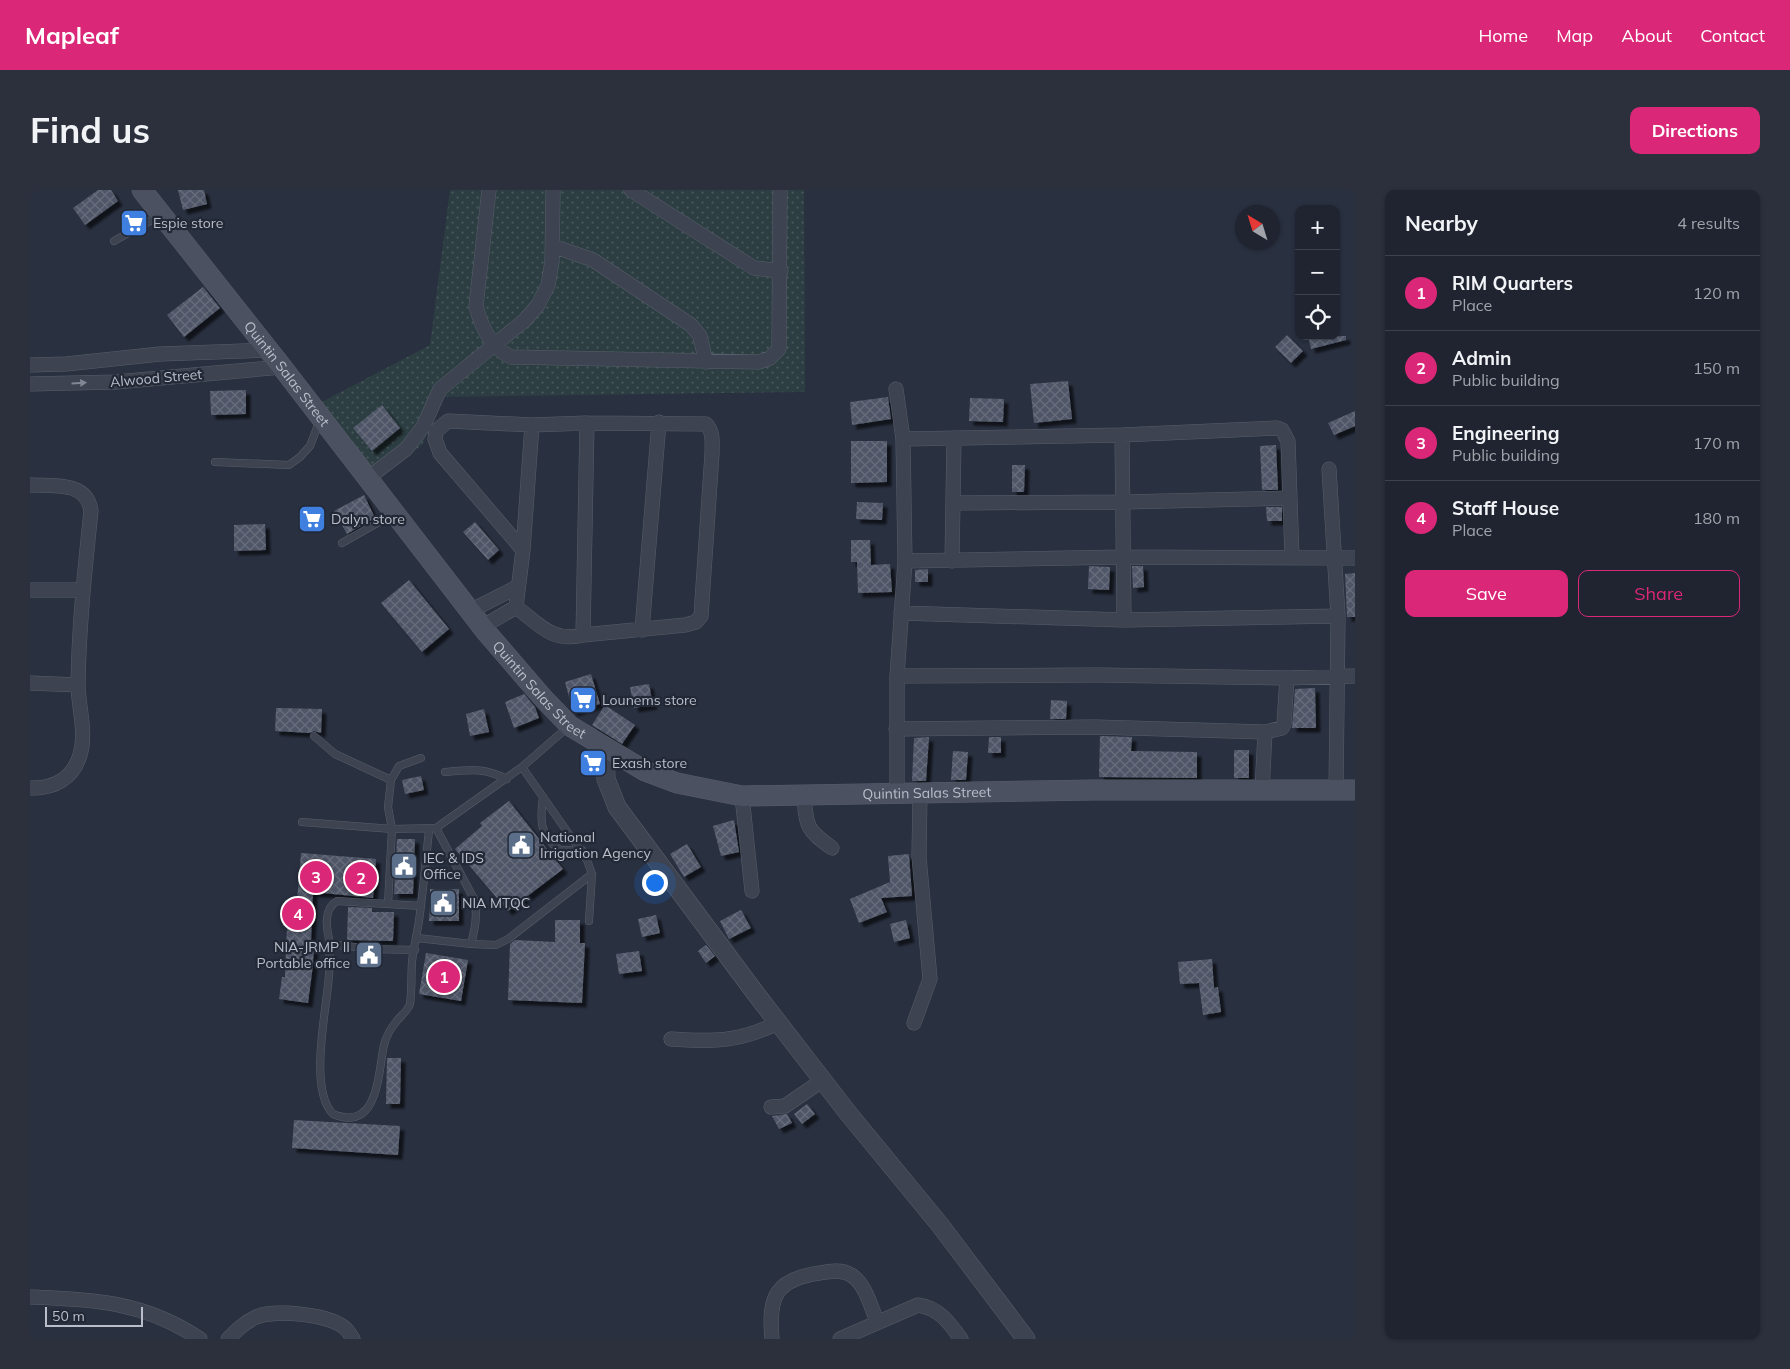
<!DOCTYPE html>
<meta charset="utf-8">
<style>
:root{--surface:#1f2430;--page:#2c303c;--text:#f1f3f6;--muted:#a1a4ab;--line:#3c414c;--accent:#db2777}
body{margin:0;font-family:Mulish,sans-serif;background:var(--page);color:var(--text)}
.controls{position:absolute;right:15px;top:15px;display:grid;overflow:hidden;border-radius:10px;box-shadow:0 1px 4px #0004}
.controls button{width:45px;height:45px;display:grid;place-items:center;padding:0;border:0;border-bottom:1px solid var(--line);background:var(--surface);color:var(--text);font:25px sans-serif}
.compass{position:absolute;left:1205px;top:15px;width:45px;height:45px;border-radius:50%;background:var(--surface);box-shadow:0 1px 4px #0004;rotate:322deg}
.scale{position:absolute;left:15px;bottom:12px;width:98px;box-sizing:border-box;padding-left:5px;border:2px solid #babeca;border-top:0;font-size:14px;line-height:18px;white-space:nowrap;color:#babeca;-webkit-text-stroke:4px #222835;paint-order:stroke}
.you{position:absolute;left:624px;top:692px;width:18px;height:18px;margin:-12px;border:4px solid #fff;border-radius:50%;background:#1a73e8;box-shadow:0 0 0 8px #1a73e833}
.badge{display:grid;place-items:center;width:32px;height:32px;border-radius:50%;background:var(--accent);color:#fff;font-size:16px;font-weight:700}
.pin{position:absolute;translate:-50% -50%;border:2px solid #fff;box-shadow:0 1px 5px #0006}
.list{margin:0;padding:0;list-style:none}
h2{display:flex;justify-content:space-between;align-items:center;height:65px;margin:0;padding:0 20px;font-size:21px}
h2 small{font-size:16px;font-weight:400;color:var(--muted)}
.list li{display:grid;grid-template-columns:32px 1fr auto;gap:15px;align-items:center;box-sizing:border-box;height:75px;padding:0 20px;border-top:1px solid var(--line)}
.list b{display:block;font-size:19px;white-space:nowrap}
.list p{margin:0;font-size:16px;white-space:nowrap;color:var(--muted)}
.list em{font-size:16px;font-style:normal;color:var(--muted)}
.actions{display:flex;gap:10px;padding:15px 20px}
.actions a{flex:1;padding:11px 0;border:1px solid var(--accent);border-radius:10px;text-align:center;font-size:18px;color:var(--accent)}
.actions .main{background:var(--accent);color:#fff}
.icon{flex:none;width:28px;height:28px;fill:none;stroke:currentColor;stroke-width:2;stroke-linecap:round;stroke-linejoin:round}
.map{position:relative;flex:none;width:1325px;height:1149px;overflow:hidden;border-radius:10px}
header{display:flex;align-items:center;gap:30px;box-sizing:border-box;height:70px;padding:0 25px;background:var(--accent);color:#fff}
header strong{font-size:24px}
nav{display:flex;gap:28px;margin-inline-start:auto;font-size:18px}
.intro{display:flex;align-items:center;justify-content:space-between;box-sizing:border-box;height:120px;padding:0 30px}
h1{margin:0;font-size:35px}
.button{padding:12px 22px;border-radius:10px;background:var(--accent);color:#fff;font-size:18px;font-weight:700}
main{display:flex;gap:30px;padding:0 30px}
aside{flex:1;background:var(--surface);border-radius:10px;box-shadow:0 1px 4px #0004}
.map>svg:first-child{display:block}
.grass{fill:url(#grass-dots)}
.building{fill:url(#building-cross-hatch);filter:url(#shadow)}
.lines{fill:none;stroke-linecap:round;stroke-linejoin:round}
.service-casing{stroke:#585e6a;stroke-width:8}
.minor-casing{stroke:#585e6a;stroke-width:15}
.tertiary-casing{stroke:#585e6a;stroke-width:19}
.secondary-casing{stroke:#585e6a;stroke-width:21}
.service{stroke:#3d4350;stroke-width:7}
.minor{stroke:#3d4350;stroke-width:14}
.tertiary{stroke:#3d4350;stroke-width:18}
.secondary{stroke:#4c5162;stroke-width:20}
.oneway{fill:#828793}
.labels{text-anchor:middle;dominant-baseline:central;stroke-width:4.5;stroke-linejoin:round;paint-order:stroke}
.poi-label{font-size:14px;fill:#babeca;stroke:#222835;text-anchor:start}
.street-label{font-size:14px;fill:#babeca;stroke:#222835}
</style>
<header>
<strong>Mapleaf</strong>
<nav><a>Home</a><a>Map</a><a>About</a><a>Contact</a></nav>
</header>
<div class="intro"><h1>Find us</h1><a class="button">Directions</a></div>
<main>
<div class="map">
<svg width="1325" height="1149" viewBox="0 0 1325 1149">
<defs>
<pattern id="grass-dots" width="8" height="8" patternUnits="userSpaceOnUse" patternTransform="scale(1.25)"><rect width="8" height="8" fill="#2c3e42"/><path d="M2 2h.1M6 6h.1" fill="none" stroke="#48585c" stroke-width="1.8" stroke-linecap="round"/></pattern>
<pattern id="building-cross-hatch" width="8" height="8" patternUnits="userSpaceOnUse" patternTransform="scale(1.25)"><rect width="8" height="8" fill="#505768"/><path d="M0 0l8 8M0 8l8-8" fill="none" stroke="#676d7c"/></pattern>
<filter id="shadow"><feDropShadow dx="4.5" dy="4.5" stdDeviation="1" flood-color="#0009"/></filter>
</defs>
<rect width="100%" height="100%" fill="#293040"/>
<path class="grass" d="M420 0H774L775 202 402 207 403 230 392 255 348 288 288 214 400 155Z"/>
<path class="building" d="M68 0H81L88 11 55 35 43 18Z
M148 0H174L177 14 153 20Z
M173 97 190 118 154 147 137 125Z
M1257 145 1273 161 1261 173 1245 157Z
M1278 146H1316V150L1281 159Z
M1038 191 1042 229 1004 233 1000 194Z
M216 200V224L181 225 180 201Z
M858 207 861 229 822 235 820 212Z
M940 208 974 209 973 232 939 231Z
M352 215 370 238 342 261 323 238Z
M1325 221V236L1304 245 1298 233Z
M821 251H857V292L821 293Z
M1246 255 1248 300H1232L1230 256Z
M982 275H995L994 302H982Z
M334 305 345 328 317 344 304 321Z
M827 312 853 313 852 330 826 329Z
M1236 317H1252V331H1237Z
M445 332 469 360 458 370 433 342Z
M235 334 236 360 204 361V335Z
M821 350H840L841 375 860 374 862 402 828 403 827 372H821Z
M1059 376 1080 377 1079 400 1058 399Z
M1102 376H1113L1114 397 1103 398Z
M898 379V392H885V380Z
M1325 383V427H1317L1315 384Z
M379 390 419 439 392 462 351 413Z
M561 484 570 514 543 522 535 492Z
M619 494 623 515 604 518 600 497Z
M1285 498 1286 538H1262L1265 499Z
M494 504 505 517 509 528 484 538 475 512Z
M1021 510 1037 511 1036 529H1020Z
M575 515 605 535 592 554 562 535Z
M246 518 292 519 291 543 284 541 280 543 245 541Z
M454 519 459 542 440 546 436 524Z
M1070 546 1102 547 1101 561 1167 562V588L1069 587Z
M899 547 896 591H882L884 548Z
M959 547H971V563H958Z
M1204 560H1219V588H1204Z
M923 561 938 562 936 590H921Z
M391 586 394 600 375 604 372 590Z
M479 611 533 679 478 721 425 659 452 636 450 633Z
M704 630 709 662 691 666 683 636Z
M367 649H385L383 704H364Z
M657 654 671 677 654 687 640 664Z
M271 663 346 669 343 708 283 702 281 751H284L283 775 278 813 249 809 252 787H255L257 736H253L255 710 267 711Z
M879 664 882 706 851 708 857 722 829 733 820 709 860 692 858 666Z
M400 699H429V731H399Z
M318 717 342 718V722H364L363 751 317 750Z
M711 720 721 738 699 749 690 731Z
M626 725 630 743 612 747 608 729Z
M525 730H550V753H555L552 813 478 810 480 754 485 750 525 752Z
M876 730 880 748 864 752 860 734Z
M676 755 685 766 676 773 668 761Z
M609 761 612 781 589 784 586 764Z
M396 763 438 770 431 811 389 804Z
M1182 769 1184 798 1188 797 1191 822 1173 825 1169 793 1150 794 1148 772Z
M357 868H371L370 914H356Z
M777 914 785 924 772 934 764 924Z
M757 924 762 933 749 939 742 926Z
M264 930 370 936 368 965 262 958Z"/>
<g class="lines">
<g class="service-casing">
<path id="service" d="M84 51 131 25
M185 272 259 275 270 267 280 256 290 230
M312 353 363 324
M284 546 305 564 361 590 358 617 362 639 358 714
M492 577 557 670 562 684 559 731
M415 582C440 580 453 577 477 589
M361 590 369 576 391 568
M513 607C510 630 509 645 530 660H552
M272 632 362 639 406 638 492 577 539 536
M387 748 441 754C445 739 448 724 444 709L406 638
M300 754C297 740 292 720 307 711L391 716
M441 754 466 755 478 749 562 684
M385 760 341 759 300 754C299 765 300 775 299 785 297 818 278 899 303 924 349 943 348 882 354 855 356 847 361 838 366 832 370 826 378 821 380 814 382 800 381 786 382 772 383 759 387 744 389 731 393 701 396 670 399 640"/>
</g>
<g class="minor-casing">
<path id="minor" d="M459 0 446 116C451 136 461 158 481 167L729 172 740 168 749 159 750 0
M601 0 724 78 751 81
M523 56 563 70 661 135 670 146 676 172
M0 175 36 174 130 164 237 160
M0 194 86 192 252 177
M866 199 873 249 875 371 867 486V602
M502 235 418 231 406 241 405 249 410 263 493 360 486 417C509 434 522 453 553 445L557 233
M1092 245 1094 430
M873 249 1092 245 1247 238 1252 240 1258 251 1262 367
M1299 279 1308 426 1306 601
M338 288 376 259 393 237 410 199 495 130 508 115 518 95 522 72 523 0
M0 295C24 296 57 291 61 321 55 378 49 435 48 493 48 516 57 542 50 565 43 589 23 599 0 598
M923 313 1094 312 1259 308
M493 360 502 235 557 233 676 234C684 242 682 254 682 264L671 426 666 432 655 435 553 445
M875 371 1093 367 1325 368
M922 371 924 248
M0 400H52
M440 421 487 397
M871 423 1094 430 1308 426
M452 437 486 417
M612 440 629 232
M867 486 1067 485 1257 488 1325 486
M0 493 48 495
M866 539 1065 537 1235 542 1252 538 1254 534 1257 488
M1232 602 1235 542
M774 605C776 637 777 640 802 658
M712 606 722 701
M884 833 900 789 889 667 890 602
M641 849C682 852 711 852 749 832
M741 917 755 916 793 890
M0 1107C64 1109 115 1112 170 1149
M198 1149C207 1140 215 1132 226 1127 245 1119 301 1124 316 1139 319 1142 321 1146 323 1149
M742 1149C738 1106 746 1089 790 1083 800 1081 812 1079 821 1085 835 1093 841 1117 847 1131
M810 1149 888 1115C909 1118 919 1132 931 1149"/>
</g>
<g class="tertiary-casing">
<path id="tertiary" d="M575 559 576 589 587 617 726 804 818 923 910 1035 996 1149"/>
</g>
<g class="secondary-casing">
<g id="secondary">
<path id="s1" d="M112 0 252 177 457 443 513 508 540 536 615 581 647 593 712 606 1064 600H1325"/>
</g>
</g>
<use href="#service" class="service"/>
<use href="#minor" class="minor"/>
<use href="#tertiary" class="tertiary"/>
<use href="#secondary" class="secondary"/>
</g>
<defs><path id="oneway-solid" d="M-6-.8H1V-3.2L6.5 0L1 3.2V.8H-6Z" transform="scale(1.25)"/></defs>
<use class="oneway" href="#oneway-solid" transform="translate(49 193) rotate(-3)"/>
<defs>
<g id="supermarket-square" transform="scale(1.4375)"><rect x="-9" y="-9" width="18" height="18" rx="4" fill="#3f7fe0" stroke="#222835"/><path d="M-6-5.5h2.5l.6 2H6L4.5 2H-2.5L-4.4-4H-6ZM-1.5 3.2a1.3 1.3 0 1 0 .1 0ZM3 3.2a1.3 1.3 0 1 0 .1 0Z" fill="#fff"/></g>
<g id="civic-square" transform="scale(1.4375)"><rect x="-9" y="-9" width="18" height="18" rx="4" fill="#5c6f8a" stroke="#222835"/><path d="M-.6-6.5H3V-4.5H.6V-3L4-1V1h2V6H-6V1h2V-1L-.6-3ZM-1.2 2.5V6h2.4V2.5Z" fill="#fff"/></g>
</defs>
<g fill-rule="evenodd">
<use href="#supermarket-square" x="104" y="33"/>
<use href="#supermarket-square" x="282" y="329"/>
<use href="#supermarket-square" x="553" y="510"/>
<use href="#supermarket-square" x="563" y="573"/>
<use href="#civic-square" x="491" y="655"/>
<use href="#civic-square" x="374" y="676"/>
<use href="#civic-square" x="413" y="713"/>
<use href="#civic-square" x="339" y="765"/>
</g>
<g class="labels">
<g class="poi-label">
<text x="123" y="33">Espie store</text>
<text x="301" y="329">Dalyn store</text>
<text x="572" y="510">Lounems store</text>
<text x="582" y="573">Exash store</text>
<text x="510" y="647">National<tspan x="510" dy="16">Irrigation Agency</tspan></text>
<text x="393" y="668">IEC &amp; IDS<tspan x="393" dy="16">Office</tspan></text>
<text x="432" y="713">NIA MTQC</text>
<text x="320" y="757" text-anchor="end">NIA-JRMP II<tspan x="320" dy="16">Portable office</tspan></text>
</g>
<g class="street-label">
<text stroke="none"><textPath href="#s1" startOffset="234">Quintin Salas Street</textPath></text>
<text transform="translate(126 188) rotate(-5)">Alwood Street</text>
<text stroke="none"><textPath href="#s1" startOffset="639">Quintin Salas Street</textPath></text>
<text stroke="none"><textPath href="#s1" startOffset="1059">Quintin Salas Street</textPath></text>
</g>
</g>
</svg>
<div class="controls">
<button>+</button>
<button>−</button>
<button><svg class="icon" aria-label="locate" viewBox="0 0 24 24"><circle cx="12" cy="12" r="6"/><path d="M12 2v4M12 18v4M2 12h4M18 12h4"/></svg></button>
</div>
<svg class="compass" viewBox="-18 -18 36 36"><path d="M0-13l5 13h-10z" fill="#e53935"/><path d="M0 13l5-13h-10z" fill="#a1a4ab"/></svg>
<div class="scale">50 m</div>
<div class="you"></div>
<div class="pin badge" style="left:414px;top:787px">1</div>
<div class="pin badge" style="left:331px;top:688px">2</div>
<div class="pin badge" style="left:286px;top:687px">3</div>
<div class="pin badge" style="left:268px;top:724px">4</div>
</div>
<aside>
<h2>Nearby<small>4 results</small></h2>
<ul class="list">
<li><span class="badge">1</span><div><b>RIM Quarters</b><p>Place</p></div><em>120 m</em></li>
<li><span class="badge">2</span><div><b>Admin</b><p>Public building</p></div><em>150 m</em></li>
<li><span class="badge">3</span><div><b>Engineering</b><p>Public building</p></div><em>170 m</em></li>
<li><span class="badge">4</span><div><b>Staff House</b><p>Place</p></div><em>180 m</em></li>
</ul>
<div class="actions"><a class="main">Save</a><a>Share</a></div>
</aside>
</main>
